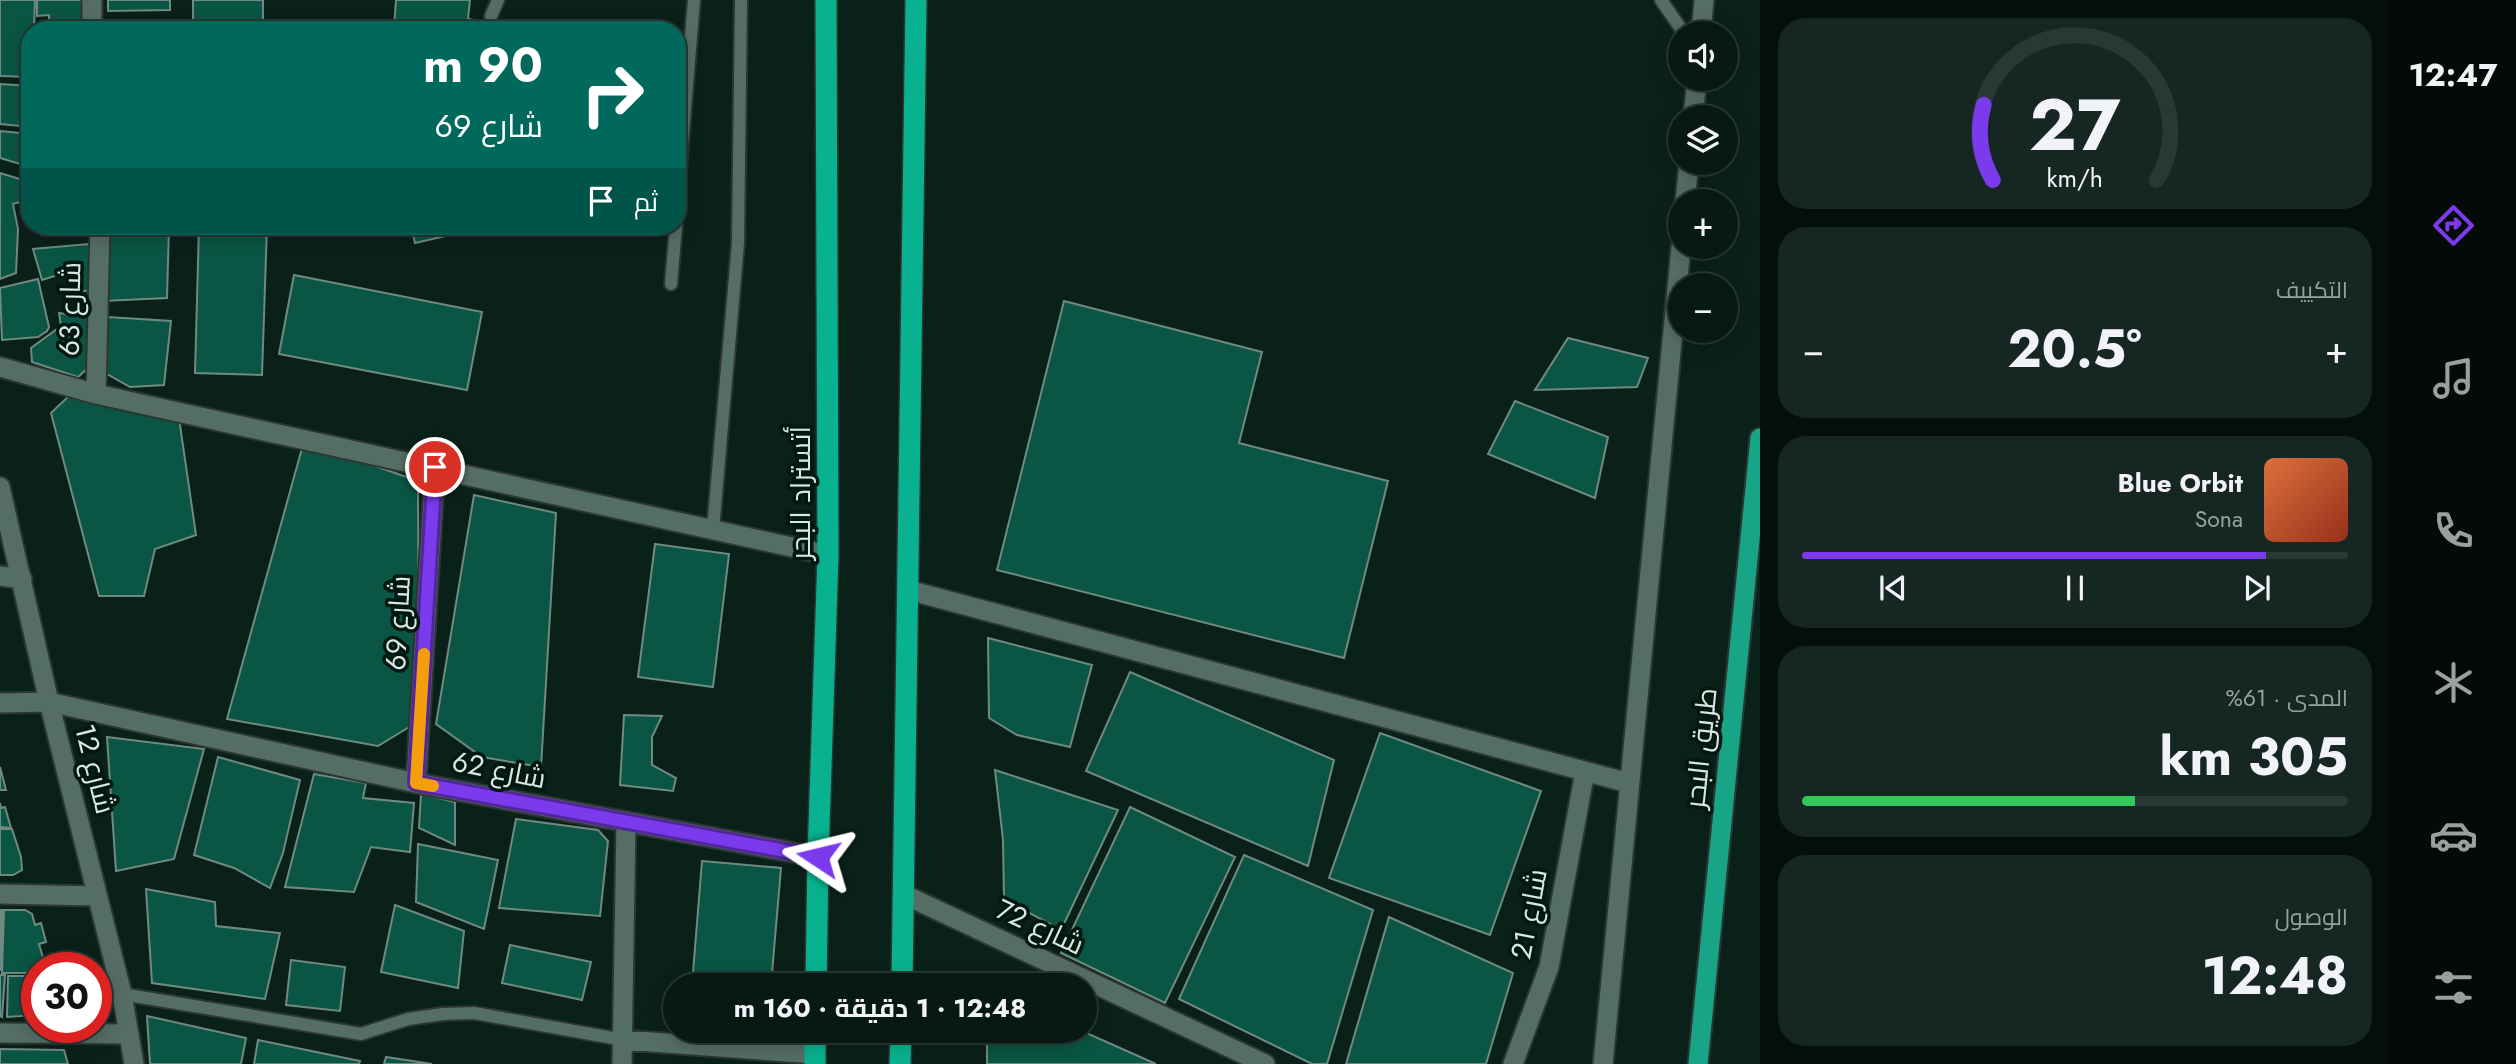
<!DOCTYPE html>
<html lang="ar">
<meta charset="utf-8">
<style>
body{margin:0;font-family:Jost,Cairo,sans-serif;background:#162622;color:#f1f3f6;direction:rtl;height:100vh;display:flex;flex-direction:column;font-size:26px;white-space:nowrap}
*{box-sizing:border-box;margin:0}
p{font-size:23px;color:#98a0a0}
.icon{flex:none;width:38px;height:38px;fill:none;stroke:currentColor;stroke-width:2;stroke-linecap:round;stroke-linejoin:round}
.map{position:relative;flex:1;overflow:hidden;direction:ltr}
.details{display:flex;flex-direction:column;gap:18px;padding:18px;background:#040e0b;width:630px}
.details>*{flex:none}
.banner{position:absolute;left:21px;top:21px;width:665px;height:214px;border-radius:28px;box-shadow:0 4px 18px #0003,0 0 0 2px #293834;direction:rtl;background:#00695c;color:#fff;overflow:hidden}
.fabs{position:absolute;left:1668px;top:21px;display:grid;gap:14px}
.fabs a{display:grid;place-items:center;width:70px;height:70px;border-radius:50%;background:#081914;box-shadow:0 4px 18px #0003,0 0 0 2px #293834;font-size:35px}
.speed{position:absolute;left:21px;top:952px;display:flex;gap:14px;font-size:35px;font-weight:700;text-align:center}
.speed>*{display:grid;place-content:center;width:91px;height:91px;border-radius:50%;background:#081914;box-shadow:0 4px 18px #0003,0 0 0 2px #293834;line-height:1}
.speed .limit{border:10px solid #d22;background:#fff;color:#111}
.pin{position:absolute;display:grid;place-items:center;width:60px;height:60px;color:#fff;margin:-30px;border:4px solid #fff;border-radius:50%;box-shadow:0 2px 7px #0007}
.me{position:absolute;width:77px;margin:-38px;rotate:280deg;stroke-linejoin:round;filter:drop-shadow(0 0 5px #0008)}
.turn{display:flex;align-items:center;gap:24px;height:147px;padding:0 28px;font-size:32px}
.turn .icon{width:91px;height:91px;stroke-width:2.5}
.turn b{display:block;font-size:49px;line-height:60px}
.then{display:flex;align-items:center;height:66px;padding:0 28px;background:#0003;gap:14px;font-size:26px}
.big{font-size:52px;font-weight:700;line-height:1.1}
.details .tile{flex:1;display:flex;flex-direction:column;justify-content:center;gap:10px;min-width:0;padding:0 24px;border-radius:28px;background:#162622}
.details .dial{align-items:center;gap:0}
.dial svg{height:182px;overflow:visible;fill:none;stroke:#293834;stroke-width:7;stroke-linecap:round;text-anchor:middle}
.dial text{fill:#f1f3f6;stroke:none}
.song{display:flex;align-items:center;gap:21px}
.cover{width:84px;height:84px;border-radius:10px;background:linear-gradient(135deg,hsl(20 70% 55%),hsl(10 70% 35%))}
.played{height:7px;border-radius:4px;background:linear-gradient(90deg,#7c3aed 85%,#293834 85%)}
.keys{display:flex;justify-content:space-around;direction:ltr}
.heat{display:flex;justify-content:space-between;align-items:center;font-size:38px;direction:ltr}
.charge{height:10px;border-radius:5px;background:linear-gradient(90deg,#34c759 61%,#293834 0)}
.trip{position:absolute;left:663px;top:973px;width:434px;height:70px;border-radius:35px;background:#081914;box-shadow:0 4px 18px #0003,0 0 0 2px #293834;font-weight:700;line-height:70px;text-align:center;direction:rtl}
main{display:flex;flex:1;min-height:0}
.tab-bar{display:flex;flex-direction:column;width:126px;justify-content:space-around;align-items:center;background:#030a08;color:#98a0a0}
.tab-bar .icon{width:49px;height:49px}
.tab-bar .on{color:#7c3aed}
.tab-bar b{font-size:32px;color:#f1f3f6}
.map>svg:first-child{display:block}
.building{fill:#0a5543;stroke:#708a81;stroke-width:2}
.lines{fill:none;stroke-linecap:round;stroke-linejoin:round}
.service-casing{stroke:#2c3632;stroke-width:16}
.minor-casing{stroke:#2c3632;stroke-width:23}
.tertiary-casing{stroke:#2c3632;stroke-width:23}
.trunk-casing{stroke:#2c3632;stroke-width:23}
.motorway-casing{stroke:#2c3632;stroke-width:24}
.service{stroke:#556e65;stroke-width:12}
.minor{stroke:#556e65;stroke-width:19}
.tertiary{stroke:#556e65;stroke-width:19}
.trunk{stroke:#18a486;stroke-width:19}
.motorway{stroke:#08b28e;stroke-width:21}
.route-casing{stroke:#51269a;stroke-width:18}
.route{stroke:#7c3aed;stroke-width:12}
.slow{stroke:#f59e0b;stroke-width:12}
.labels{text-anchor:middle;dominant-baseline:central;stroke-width:7;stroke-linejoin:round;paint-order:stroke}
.street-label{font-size:28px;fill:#dae8e3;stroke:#021811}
</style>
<main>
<nav class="tab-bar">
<b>12:47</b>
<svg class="icon on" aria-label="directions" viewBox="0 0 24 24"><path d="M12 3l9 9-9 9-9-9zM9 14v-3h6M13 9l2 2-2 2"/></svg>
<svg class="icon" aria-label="music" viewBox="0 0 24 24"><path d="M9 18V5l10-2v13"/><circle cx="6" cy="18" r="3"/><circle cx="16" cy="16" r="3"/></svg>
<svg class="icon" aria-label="phone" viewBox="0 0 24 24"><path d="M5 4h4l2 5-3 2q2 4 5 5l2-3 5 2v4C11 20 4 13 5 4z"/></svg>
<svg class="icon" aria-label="climate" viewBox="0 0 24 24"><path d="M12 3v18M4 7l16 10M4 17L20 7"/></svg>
<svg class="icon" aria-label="car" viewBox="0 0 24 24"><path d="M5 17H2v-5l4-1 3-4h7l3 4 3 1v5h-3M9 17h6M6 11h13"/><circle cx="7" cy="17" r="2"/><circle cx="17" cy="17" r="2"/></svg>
<svg class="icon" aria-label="filters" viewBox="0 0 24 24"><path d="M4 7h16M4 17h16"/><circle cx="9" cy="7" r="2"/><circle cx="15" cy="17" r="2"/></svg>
</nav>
<section class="details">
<div class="tile dial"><svg viewBox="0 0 100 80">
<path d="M14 69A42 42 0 1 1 86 69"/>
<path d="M14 69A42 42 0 0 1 10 36" stroke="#7c3aed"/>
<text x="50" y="56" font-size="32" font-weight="700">27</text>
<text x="50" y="72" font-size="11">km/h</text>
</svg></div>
<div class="tile"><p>التكييف</p>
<div class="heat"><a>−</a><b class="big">20.5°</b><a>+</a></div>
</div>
<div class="tile">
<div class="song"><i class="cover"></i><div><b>Blue Orbit</b><p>Sona</p></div></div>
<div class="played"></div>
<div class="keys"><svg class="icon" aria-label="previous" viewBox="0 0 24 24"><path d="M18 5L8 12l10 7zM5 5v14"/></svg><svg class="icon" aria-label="pause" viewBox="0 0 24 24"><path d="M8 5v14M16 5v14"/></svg><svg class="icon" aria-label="next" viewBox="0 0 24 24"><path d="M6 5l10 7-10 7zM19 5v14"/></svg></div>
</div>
<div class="tile"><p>المدى · 61%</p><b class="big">305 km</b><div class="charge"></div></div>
<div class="tile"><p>الوصول</p><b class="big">12:48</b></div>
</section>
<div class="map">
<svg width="1760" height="1064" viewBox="0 0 1760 1064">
<rect width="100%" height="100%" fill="#0a211a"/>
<path class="building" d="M0,0h35l-1,30h-4v47l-30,-1z
M37,0h51l2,25 -41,2v-12l-12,1z
M108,0h62v10l-62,1z
M193,0h70v24h-70z
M396,0h74l-2,19 13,2 -1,9h-99v-3l13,1z
M165,23v7h-68v-3z
M0,84l30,2v41l-30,-3z
M0,131l30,3v33l-30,-9z
M0,173l26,8 3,-3 1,19v2l-17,5 5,25 -2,44 -16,6z
M40,226h43l1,9 -11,1v-8l-32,7z
M199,226h68l-5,149 -67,-2z
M411,226h78l-74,17z
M169,227l-2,71 -64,3 4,-73z
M89,244l2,46 -12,2 -3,-23 -34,11 -9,-31z
M294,275l188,37 -15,78 -188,-36z
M38,279l11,48 -2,4 -9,6 -36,3 -2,-52z
M1064,301l198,51 -23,91 149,38 -44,177 -347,-88z
M59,313l14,2 18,-2v52l-13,12 -46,-15 -1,-14 30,-22z
M107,317l64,4 -7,64 -34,2 -23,-13z
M1568,338l80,20 -11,29 -102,3z
M74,391l105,27 17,117 -41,14 -11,47h-45l-48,-183z
M1515,401l93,36 -13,61 -107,-44z
M304,441l114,40 1,240 -41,25 -151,-27z
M474,495l82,18 -15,254 -59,-10 -46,-33z
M655,544l74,10 -16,133 -75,-10z
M988,638l104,27 -22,82 -53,-12 -28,-17z
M1130,672l204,88 -26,106 -222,-95z
M624,715l38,1 -10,21v28l24,13 -3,13 -53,-6z
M1380,733l161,58 -51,144 -161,-57z
M107,737l97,12 -30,110 -58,12z
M218,757l82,23 -17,73 -13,35 -36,-20 -40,-13z
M0,767l6,23h-6z
M995,770l123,40 -57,120 -57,-31 -1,-59z
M314,774l52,9 -3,15 51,5 -4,49 -39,-5 -17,45 -69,-5z
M421,794l34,8v43l-36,-17z
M0,803l1,5 4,-1 6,21 -11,-1z
M1130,807l105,50 -70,146 -104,-50z
M516,819l82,11 10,11 -8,75 -101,-8z
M0,829h12l9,28 1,13 -9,5h-13z
M418,844l80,16 -14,69 -68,-27z
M1244,855l129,55 -46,154h-15l-133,-65z
M702,861l79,7 -10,117h-79z
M146,889l69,13 1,24 64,7 -15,66 -113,-16z
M395,905l69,26 -6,57 -77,-16z
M0,910h2l-1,60h-1z
M4,910h21l7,4 3,11 6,-2 5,19 -7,2 7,24h-9v5h-35z
M1389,917l124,56 -27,91h-140z
M510,945l81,17 -9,38 -80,-17z
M291,960l54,7 -5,44 -54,-6z
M0,975h5l-3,42 -2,-1z
M8,976h29v39l-30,2z
M147,1016l99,22 -5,26h-91z
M987,1031h95l74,33h-169z
M258,1040l102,21 -1,3h-105z
M0,1049l64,1 4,14h-68z
M386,1057l46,7h-48z"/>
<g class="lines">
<g class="service-casing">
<path id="service" d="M1661,0l23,33
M491,16l7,-16
M677,206l17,-206
M671,284l5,-58
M713,529l25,-286 3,-243
M122,994l239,40 47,-15 35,-5 31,-1 150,27"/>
</g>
<g class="minor-casing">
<path id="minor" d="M92,0v30
M0,367l96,27 732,161
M96,394l4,-168
M0,576l22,3
M908,590l721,193
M0,703l49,-1 367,81 402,74
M416,783l19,-316
M0,894l97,2
M905,895l360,169
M0,1033l129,1
M624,1040l191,14
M622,1064l4,-242
M1513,1064l36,-97 36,-196"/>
</g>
<g class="tertiary-casing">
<path id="tertiary" d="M1701,33l3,-33
M1693,117l4,-38
M1685,201l4,-38
M0,487l49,215 73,292 12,70
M1603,1064l78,-817"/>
</g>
<g class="trunk-casing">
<path id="trunk" d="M1698,1064l62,-626"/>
</g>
<g class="motorway-casing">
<path id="motorway" d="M816,985l2,-128 10,-302 -2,-555
M902,985l14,-985
M815,1064v-33
M900,1064l1,-33"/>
</g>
<use href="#service" class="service"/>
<use href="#minor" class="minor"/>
<use href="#tertiary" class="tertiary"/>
<use href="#trunk" class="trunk"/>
<use href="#motorway" class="motorway"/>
</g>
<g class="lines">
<g class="route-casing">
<path id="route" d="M435,467l-19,316 402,74"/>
</g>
<use href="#route" class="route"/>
<path class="slow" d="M424,654l-8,129 17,3"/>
</g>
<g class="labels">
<g class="street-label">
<text transform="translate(70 309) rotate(-89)">شارع 63</text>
<text transform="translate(800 493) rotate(-90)">أتستراد البحر</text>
<text transform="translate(398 623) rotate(-87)">شارع 69</text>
<text transform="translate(1701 748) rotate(-84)">طريق البحر</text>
<text transform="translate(95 769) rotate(76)">شارع 12</text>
<text transform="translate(499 770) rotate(11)">شارع 62</text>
<text transform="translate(1529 914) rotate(-79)">شارع 21</text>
<text transform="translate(1040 927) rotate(25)">شارع 72</text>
</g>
</g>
</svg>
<div class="fabs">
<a><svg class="icon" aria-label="sound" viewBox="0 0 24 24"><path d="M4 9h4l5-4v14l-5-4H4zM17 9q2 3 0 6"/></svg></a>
<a><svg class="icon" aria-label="layers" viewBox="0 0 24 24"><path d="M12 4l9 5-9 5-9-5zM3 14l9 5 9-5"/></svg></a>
<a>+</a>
<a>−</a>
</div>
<div class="speed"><div class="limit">30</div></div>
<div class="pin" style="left:435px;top:467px;background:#d93025"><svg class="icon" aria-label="arrive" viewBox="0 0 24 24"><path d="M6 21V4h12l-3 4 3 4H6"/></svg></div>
<svg class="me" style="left:818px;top:857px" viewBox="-20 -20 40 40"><path d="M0-17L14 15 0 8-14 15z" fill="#7c3aed" stroke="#fff" stroke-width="4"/></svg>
<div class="trip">12:48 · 1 دقيقة · 160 m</div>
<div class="banner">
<div class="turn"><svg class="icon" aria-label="right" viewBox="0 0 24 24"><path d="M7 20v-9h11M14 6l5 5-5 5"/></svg><div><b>90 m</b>شارع 69</div></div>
<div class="then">ثم<svg class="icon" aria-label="arrive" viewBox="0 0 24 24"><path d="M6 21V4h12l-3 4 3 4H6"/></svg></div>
</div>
</div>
</main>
